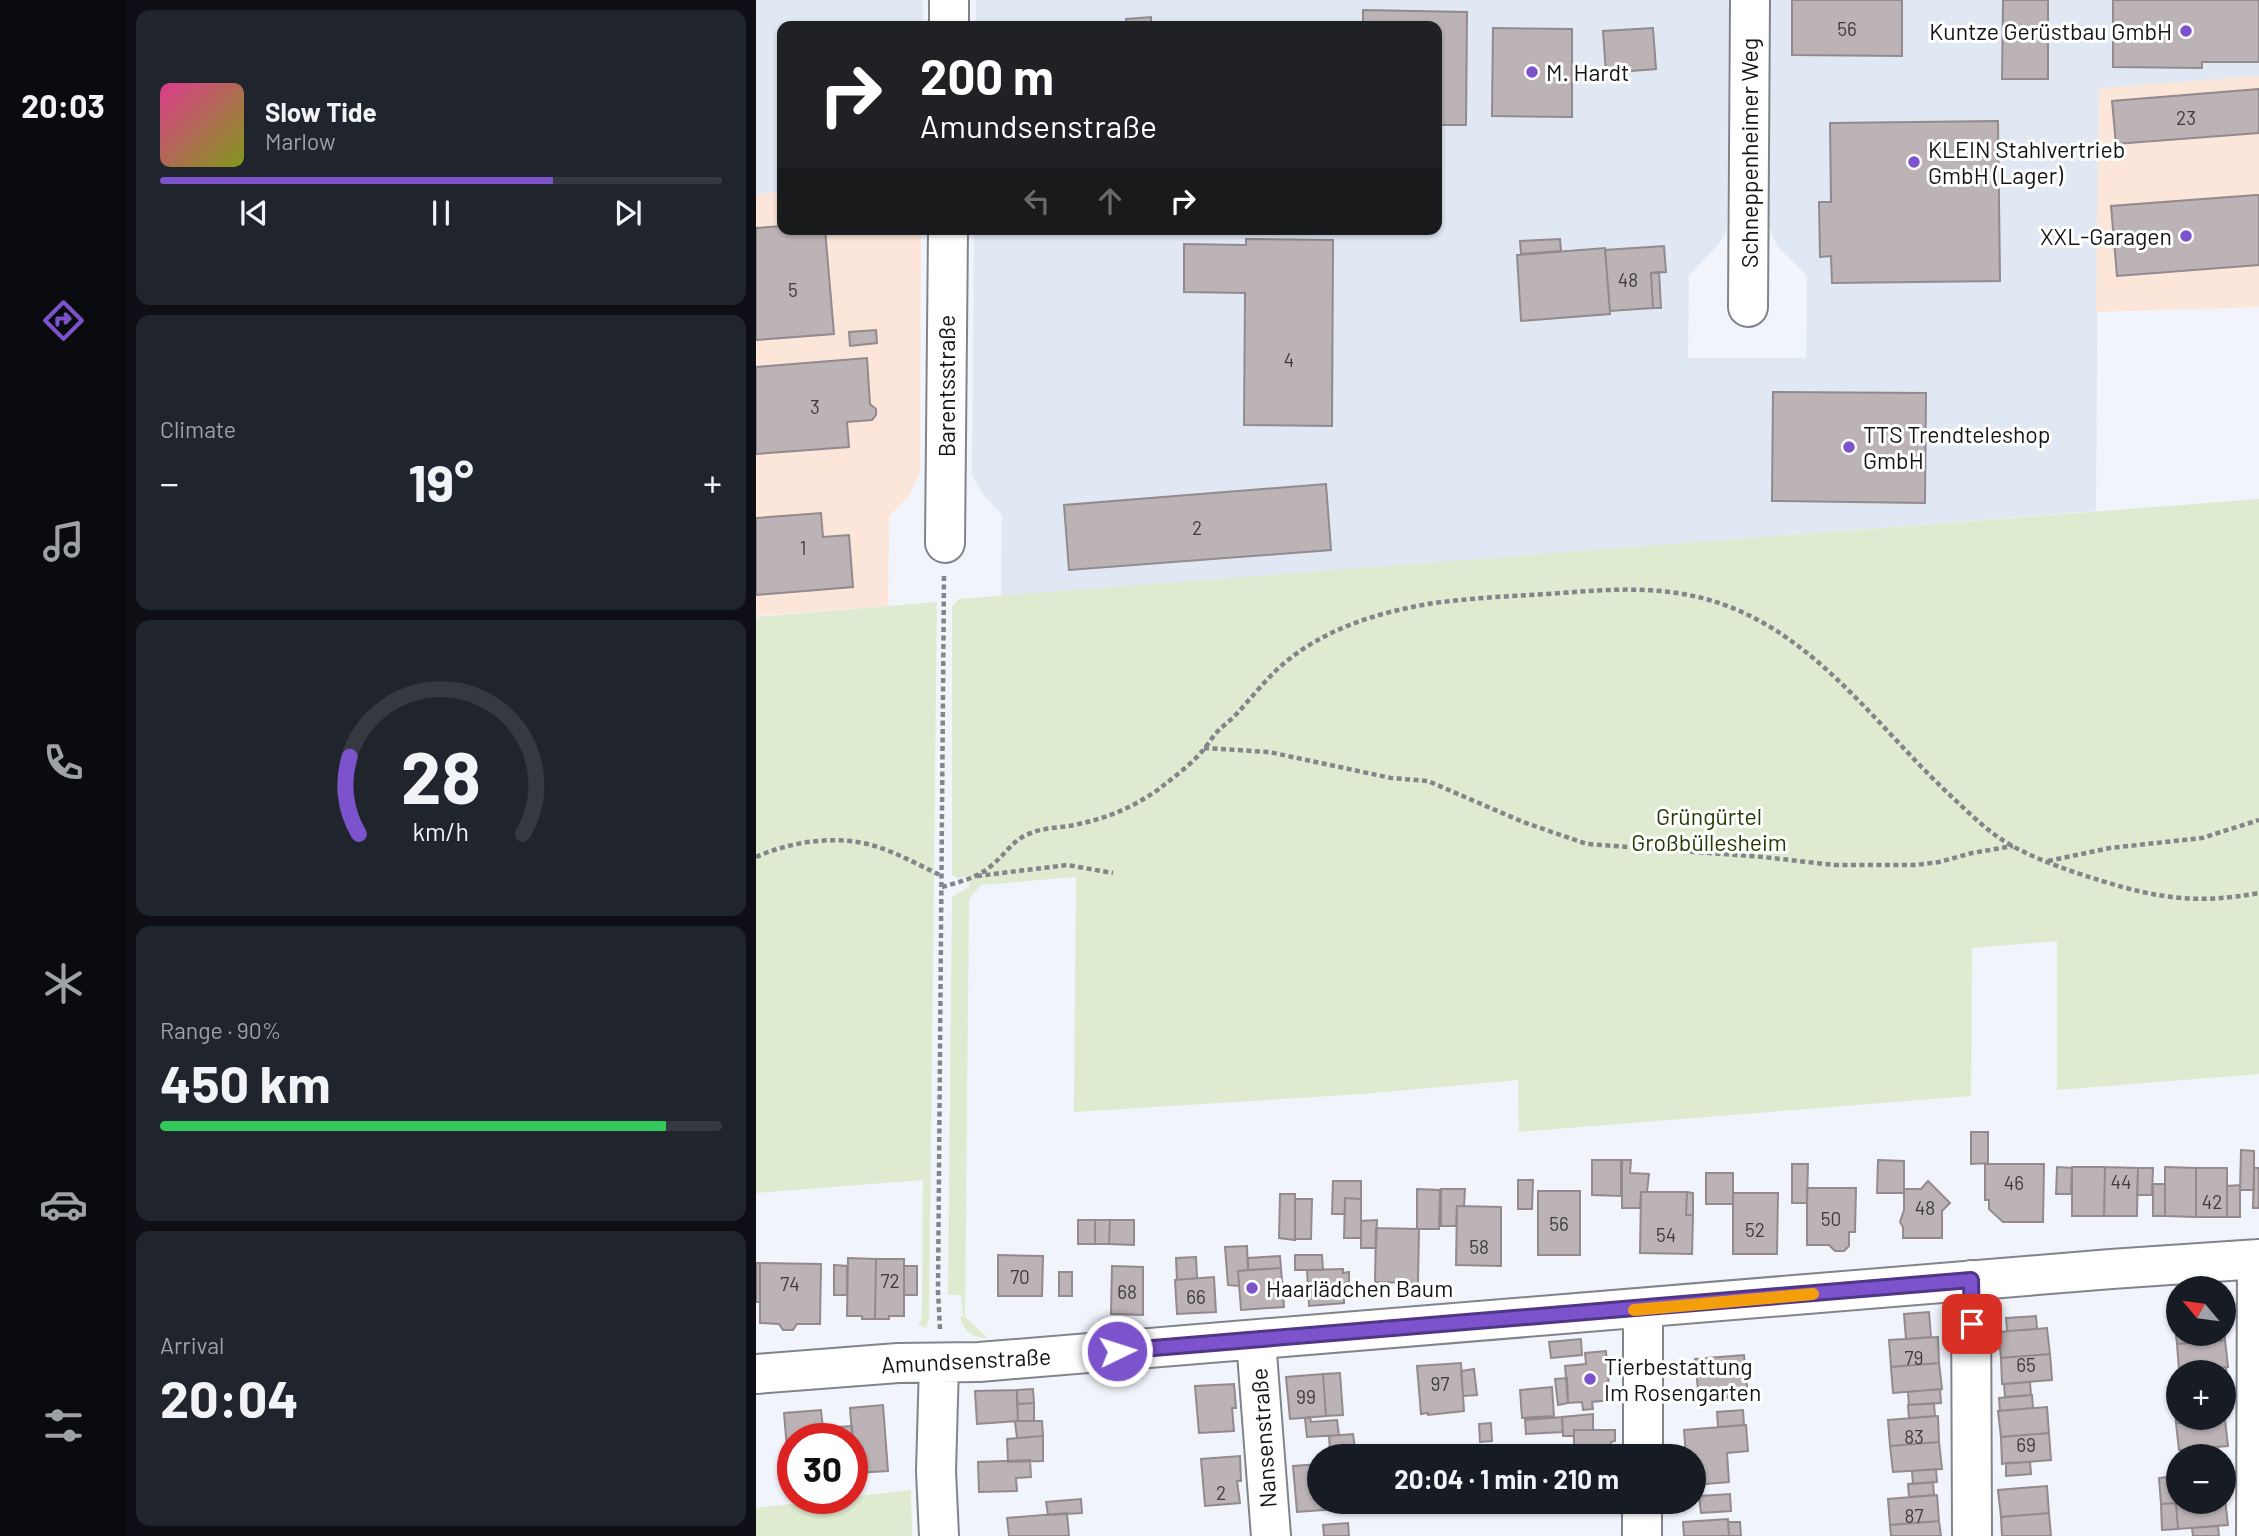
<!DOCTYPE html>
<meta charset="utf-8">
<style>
body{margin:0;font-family:Barlow,sans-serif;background:#20242c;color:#f1f3f6;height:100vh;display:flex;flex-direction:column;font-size:26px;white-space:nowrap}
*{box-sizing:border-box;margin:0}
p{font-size:23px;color:#9ea1a6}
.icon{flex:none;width:38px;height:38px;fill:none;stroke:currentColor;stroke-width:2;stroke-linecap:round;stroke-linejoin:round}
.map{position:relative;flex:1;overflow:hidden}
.panel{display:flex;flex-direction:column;gap:10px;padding:10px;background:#0d0f14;width:630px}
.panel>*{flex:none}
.banner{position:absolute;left:21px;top:21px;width:665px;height:214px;border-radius:14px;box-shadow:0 2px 5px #0004;background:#202124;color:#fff;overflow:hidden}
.needle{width:46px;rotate:299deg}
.fabs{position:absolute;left:1410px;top:1276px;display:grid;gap:14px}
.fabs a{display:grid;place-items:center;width:70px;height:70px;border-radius:50%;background:#171b24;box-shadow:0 2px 5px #0004;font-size:35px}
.speed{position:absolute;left:21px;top:1423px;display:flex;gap:14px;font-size:35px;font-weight:700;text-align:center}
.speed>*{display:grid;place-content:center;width:91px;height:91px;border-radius:50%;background:#171b24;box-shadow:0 2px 5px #0004;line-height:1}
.speed .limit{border:10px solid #d22;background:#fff;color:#111}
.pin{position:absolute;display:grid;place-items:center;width:60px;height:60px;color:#fff;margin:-30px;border-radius:14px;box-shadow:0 4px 10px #0006}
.me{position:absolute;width:77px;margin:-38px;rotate:86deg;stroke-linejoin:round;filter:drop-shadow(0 0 5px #0008)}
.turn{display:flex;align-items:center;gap:24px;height:147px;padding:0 28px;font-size:32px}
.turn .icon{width:91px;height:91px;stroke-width:2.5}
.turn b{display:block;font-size:49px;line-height:60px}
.lanes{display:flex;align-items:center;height:66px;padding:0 28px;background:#0003;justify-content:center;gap:35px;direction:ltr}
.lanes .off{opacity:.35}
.big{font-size:52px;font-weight:700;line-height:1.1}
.panel .tile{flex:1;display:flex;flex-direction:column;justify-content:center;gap:10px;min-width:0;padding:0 24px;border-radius:14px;background:#20242c}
.panel .dial{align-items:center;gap:0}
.dial svg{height:182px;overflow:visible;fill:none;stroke:#363941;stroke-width:7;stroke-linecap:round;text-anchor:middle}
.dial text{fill:#f1f3f6;stroke:none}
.song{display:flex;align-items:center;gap:21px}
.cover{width:84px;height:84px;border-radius:10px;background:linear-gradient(135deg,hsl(330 70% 55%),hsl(70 70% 35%))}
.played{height:7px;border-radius:4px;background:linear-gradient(90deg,#7c53cc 70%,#363941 70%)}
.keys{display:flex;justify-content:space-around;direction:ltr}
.heat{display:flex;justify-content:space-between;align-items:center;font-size:38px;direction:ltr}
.charge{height:10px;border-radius:5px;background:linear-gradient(90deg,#34c759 90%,#363941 0)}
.trip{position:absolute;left:551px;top:1444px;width:399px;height:70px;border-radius:35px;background:#171b24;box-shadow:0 2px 5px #0004;font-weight:700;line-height:70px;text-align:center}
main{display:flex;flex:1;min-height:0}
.dock{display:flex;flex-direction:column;width:126px;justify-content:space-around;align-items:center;background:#090b0e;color:#9ea1a6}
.dock .icon{width:49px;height:49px}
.dock .selected{color:#7c53cc}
.dock b{font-size:32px;color:#f1f3f6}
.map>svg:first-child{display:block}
.built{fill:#dfe8f3}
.industrial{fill:#fce5d9}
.green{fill:#deebd0}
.building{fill:#bbb3b6;stroke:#928a8d;stroke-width:2}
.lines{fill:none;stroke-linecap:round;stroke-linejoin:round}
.minor-casing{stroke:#81848a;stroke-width:42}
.path{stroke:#828589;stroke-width:4.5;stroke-dasharray:5 3.5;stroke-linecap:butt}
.minor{stroke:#fff;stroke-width:38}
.route-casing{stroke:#513685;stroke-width:18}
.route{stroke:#7c53cc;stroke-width:12}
.slow{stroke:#f59e0b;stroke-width:12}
.poi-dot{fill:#7c53cc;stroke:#fff;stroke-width:2.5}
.labels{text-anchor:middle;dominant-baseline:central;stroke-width:6;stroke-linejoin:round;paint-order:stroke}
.number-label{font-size:19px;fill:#3d3c3e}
.poi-label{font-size:23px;fill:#131416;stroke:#fff;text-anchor:start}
.street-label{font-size:23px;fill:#131416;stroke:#fff}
.park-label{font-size:23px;fill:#253a00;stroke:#fff}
</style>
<main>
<nav class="dock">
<b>20:03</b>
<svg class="icon selected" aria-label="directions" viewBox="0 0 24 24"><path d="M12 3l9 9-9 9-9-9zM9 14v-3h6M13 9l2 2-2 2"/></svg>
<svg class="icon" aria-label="music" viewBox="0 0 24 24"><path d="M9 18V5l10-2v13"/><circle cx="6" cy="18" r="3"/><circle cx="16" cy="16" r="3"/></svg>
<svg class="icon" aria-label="phone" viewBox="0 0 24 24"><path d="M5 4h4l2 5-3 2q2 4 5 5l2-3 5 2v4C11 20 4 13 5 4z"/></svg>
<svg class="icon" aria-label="climate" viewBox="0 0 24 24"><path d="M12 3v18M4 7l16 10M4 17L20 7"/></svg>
<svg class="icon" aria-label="car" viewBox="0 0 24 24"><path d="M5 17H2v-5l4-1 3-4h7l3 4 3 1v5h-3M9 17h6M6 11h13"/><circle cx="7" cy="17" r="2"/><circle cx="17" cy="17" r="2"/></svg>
<svg class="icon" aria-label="filters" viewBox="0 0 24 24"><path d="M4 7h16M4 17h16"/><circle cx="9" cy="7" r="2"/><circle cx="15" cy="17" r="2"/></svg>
</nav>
<section class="panel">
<div class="tile">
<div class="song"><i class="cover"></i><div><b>Slow Tide</b><p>Marlow</p></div></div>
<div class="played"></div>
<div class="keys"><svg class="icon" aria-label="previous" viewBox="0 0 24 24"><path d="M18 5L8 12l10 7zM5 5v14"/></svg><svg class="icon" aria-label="pause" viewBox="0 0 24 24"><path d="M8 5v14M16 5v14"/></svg><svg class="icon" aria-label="next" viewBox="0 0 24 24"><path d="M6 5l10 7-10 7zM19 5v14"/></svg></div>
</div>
<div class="tile"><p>Climate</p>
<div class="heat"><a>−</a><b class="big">19°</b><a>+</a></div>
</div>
<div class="tile dial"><svg viewBox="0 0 100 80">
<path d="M14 69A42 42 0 1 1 86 69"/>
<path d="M14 69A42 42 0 0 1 10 35" stroke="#7c53cc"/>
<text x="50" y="56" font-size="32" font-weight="700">28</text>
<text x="50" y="72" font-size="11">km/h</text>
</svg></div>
<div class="tile"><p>Range · 90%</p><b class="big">450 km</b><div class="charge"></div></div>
<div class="tile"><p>Arrival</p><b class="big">20:04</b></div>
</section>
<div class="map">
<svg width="1503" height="1536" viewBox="0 0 1503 1536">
<rect width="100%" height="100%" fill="#f1f5fb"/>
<path class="built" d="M0,0h166l1,4v22h-141v166l-26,2z
M220,0h753l-2,225 -1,7 -8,13 -29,30 -1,83h118l1,-82 -30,-30 -8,-19 1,-227h489v76l-160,13 -3,422 -1095,86 1,-82 -20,-22 -10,-18 2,-246h463v-203h-461z"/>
<path class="industrial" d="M1503,76v231l-163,5 3,-224z
M26,192v37h139l-1,243 -11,24 -20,20 -1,90 -132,10v-422z"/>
<path class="green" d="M1503,499v575l-202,16v-149l-85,7 -1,148 -452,36 -1,-52 -156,14 -288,18 2,-235 -95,8 -12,14 -4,418 23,21c-16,0 -24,-6 -28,-21l3,-1 -2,-21h-13l4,-398 17,-10v-11l-12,2 -5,-3v-268l7,-8z
M181,602l-8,716 -3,10 -8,-4 4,-4 1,-140 -167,13v-576z
M155,1490l1,46h-156v-28z"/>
<path class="building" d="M1036,0h110v56l-110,-1z
M1247,0h45v79h-46z
M1357,0h146v62h-57v6l-89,-1z
M607,10l104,2 -1,113h-29v-99h-74z
M395,17v9h-24l-1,-7z
M737,28l79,1v88l-80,-1z
M897,28l3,41 -50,4 -3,-42z
M1503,89v44l-143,11 -4,-43z
M1242,121l2,160 -168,2 -1,-27 -11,1 -1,-55h12l-1,-79z
M1500,195h3v70l-142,11 -6,-70z
M26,226v3h43l9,105 -78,6v-112z
M490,239l87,1 -1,186 -88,-1 1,-132 -61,-1v-48l62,1z
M804,239l1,12 -40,3 -1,-13z
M908,246l2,26 -15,1 2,35 -43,3 -5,-61z
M849,248l5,66 -89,7 -4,-66z
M903,272l2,36h-8l-2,-35z
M120,330l1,13 -27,3 -1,-14z
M111,358l3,46 6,5v6l-4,5 -25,2 2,25 -93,7v-87z
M1017,392l153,1 -1,110 -153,-2z
M570,484l5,66 -262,20 -5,-65z
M65,513l2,24 26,-2 4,52 -97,8v-77z
M1215,1132h17v31l-17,1z
M1485,1150l13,1v39h-14z
M836,1160h29v36l-29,-1z
M866,1160h9l-1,13 19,1 -2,18h-6l-1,16h-18z
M1122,1160l26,1v32h-27z
M1036,1164h16l-1,39h-15z
M1229,1164h59l-1,58h-40l-14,-13v-9h-4z
M1301,1167l15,1 -1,26h-15z
M1316,1167h33l-1,49h-32z
M1349,1167l33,1 -1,48h-33z
M1409,1167l31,1v49l-31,-1z
M1382,1168h15l-1,27h-15z
M1440,1168h31v49h-31z
M1498,1168h5v40h-6z
M950,1173h27v31h-27z
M762,1180h15l-1,29h-14z
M577,1181h28v18l-16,-1v16h-13z
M1172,1181l22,22 -8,8v27h-39v-11l-3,-5 4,-12v-21h17z
M1397,1184h12v32h-12z
M1484,1185v32h-13v-31z
M1051,1188h49l-1,44h-6v14l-5,5h-9l-6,-6h-22z
M661,1189l23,1 -1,39h-22z
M685,1189h24l-1,17h-7l-1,20h-15z
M782,1191h42v64h-42z
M885,1192h46l-1,23h7l-1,39 -52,-1z
M931,1192l6,1v22h-7z
M977,1193h45l-1,61h-44z
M524,1194h15v46l-16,-2z
M589,1198l16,1v39h-17z
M539,1199h17l-1,40h-16z
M701,1206l44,1v59l-45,-1z
M322,1220h17v24h-17z
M339,1220h15l-1,24h-14z
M354,1220h24v25l-25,-1z
M621,1220l-1,28h-15v-27z
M620,1228l43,1 -1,54 -43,-1z
M491,1246l1,24 -10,1 1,15 -11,-1 -3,-38z
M242,1255l45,1 -1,40h-44z
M539,1255h27l1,15h-28z
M524,1256l1,12 -33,2v-12z
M440,1257l1,21 -20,2 -1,-22z
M92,1258l28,1 -1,60h-13v-3h-15z
M120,1259h28v57h-15v3h-14z
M0,1263h4v39h-4z
M4,1263l61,1 -1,60h-23l-4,6h-10l-4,-6 -19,-1z
M78,1265l13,1v29h-13z
M148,1266h13v29h-13z
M356,1266l31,1v48l-32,-1z
M525,1268l3,39 -43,3 -3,-39z
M587,1269v4l6,-1v10l-5,1v20l-35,3 -2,-36z
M303,1272h13v24h-13z
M458,1277l2,35 -39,2 -2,-34z
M1173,1312l2,25 -25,2 -2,-25z
M1280,1316l1,13 -30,2 -1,-13z
M1418,1318h5v16h45v-13l1,19 -48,4z
M1291,1328l3,26 -49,4 -3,-26z
M1182,1337l1,26 -48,4 -2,-27z
M825,1339l1,16 -31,3 -2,-16z
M1469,1340l3,27 -49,3 -2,-26z
M850,1351l4,49 -18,2 1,7 -10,1 -1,-8 -14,1 -3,-37 21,-2 -1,-11z
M1294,1354l2,26 -50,4 -1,-26z
M988,1355l4,41 -49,4 -4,-41z
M705,1363l3,48 -36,4v-2l-7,1 -4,-48z
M1183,1363l3,26 -49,4 -2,-26z
M1470,1367l1,13h-3v-8h-30l-1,-3z
M718,1369l3,26 -14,1 -2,-25z
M584,1373l3,42 -17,1 -3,-42z
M567,1374l3,42 -36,3 -4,-42z
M811,1378l1,25 -10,2 -3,-26z
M1274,1382l1,13 -26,2 -1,-13z
M478,1384l2,24h-4l2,23 -35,2 -4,-47z
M796,1387l2,29 -32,2 -2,-28z
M277,1389l1,14 -17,1v-14z
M1184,1389l1,14 -32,2 -1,-13z
M261,1390l1,31 -41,3 -2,-33z
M1276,1395l1,13 -33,3 -1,-13z
M1418,1397h5v21h45v-16l1,18 -49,3z
M278,1403v18h-16l-1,-17z
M1178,1403l1,13 -26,2 -1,-13z
M127,1405l5,66 -33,2 -5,-65z
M1291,1407l2,26 -48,4 -3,-26z
M65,1410l3,28h-31v23h-5l-4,-48z
M987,1410l1,15 -26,2 -1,-15z
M837,1414v16h-19v6h-11l-1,-19z
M1182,1416l1,26 -49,4 -2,-26z
M554,1417l1,5 26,-2 2,15 -32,2 -2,-19z
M806,1417l1,15 -37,2 -1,-14z
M1469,1420l3,26 -49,4 -3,-27z
M262,1421h24l1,15 -26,2 -2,-16z
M735,1423l1,18 -12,1 -1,-18z
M990,1425l2,26 -21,2 2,29 -35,3v-29h-8l-2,-26z
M96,1426l2,40h-2v-28h-13l-1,-11z
M82,1427l1,11h-15l-1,-9z
M818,1430h41v11l-4,1v14h-37z
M1293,1433l2,27 -49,4 -1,-27z
M597,1434l2,15 -25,2 -1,-15z
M287,1436v25l-35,1 -1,-23z
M1183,1442l3,27 -49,3 -3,-26z
M1462,1447l1,9h-26l-1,-7z
M484,1456l1,25h-4l3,22 -35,3 -4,-47z
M274,1460l1,17 -15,1 1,13 -38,1 -1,-30z
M1274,1462l1,12 -25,2v-13z
M564,1464v38h16l1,7 -40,3 -4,-46z
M1180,1469l1,13 -24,2 -1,-13z
M1418,1476l2,27 -15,1 -2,-26z
M1177,1482l1,13 -25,2 -1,-13z
M1291,1486l2,27 -48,4 -3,-27z
M974,1494l1,17 -30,2 -2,-17z
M1181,1495l2,26 -49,4 -2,-26z
M325,1499l1,14 -34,2 -2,-13z
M1469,1499l3,26 -50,4 -2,-26 48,-1z
M1420,1503l2,26 -16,1 -1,-26z
M311,1513l2,23h-60l-2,-18z
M1293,1513l2,23h-49l-1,-19z
M972,1519l1,17h-45l-1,-14z
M1183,1521l2,15h-50l-1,-11z
M972,1522h12l1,14h-12z
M592,1523l1,13h-25l-1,-11z
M1462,1526l1,10h-26l-1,-8z"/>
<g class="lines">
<g class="minor-casing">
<path id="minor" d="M193,26v-26
M992,307l2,-307
M189,543l3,-314
M1215,1280l1,256
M500,1340l15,196
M183,1364l-3,107 3,65
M0,1374l142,-11 81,-1 1132,-93 148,-10
M887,1456v-147
M886,1536v-34
M1500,1536l1,-277"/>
</g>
<path class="path" d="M448,748l65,4 122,26 37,3 95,41 64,22 176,13 71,8h82l23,-3 33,-9 41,-7
M0,857c36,-16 83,-23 122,-10 21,7 43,19 64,29
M1292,861l62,-13 92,-10 57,-18
M221,876l90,-11 46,8
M186,887c17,-5 35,-9 49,-21 14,-11 22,-27 40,-33 12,-5 25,-5 38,-7 33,-6 62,-17 90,-37 15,-12 33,-25 45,-40 5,-6 9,-13 14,-18 7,-7 16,-13 22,-21 14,-15 26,-31 42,-45 43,-37 97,-53 152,-62 38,-5 76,-7 114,-9 66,-5 124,-11 187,15 89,37 148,124 217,188 16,15 33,32 52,44 29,18 66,30 98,40 58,18 97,23 157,12
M184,1329l-2,-38 6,-716"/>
<use href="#minor" class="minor"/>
</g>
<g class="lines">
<g class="route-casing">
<path id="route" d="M361,1351l854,-71 1,44"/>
</g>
<use href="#route" class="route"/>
<path class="slow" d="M878,1310l179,-16"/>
</g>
<g class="poi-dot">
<circle cx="1430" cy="31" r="7"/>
<circle cx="776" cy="72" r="7"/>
<circle cx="1158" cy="162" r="7"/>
<circle cx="1430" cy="236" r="7"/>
<circle cx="1093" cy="447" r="7"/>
<circle cx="496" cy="1288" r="7"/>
<circle cx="834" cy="1379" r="7"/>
</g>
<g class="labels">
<g class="number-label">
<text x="1091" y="28">56</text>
<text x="1430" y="117">23</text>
<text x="872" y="279">48</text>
<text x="37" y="289">5</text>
<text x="533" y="359">4</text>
<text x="59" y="406">3</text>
<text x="441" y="527">2</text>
<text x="47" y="547">1</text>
<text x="1365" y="1181">44</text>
<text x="1258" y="1182">46</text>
<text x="1456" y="1201">42</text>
<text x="1169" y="1207">48</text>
<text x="1075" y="1218">50</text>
<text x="803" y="1223">56</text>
<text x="999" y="1229">52</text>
<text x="910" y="1234">54</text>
<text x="723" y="1246">58</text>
<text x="264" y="1276">70</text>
<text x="134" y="1280">72</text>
<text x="34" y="1283">74</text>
<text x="371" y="1291">68</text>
<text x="440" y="1296">66</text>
<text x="1158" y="1357">79</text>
<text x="1270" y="1364">65</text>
<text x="684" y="1383">97</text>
<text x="550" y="1396">99</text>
<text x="1158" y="1436">83</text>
<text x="1270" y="1444">69</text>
<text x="465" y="1492">2</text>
<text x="1158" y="1515">87</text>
</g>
<g class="poi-label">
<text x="1416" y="31" text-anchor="end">Kuntze Gerüstbau GmbH</text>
<text x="790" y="72">M. Hardt</text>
<text x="1172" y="149">KLEIN Stahlvertrieb<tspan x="1172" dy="26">GmbH (Lager)</tspan></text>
<text x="1416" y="236" text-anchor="end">XXL-Garagen</text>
<text x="1107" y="434">TTS Trendteleshop<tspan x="1107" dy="26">GmbH</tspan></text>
<text x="510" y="1288">Haarlädchen Baum</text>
<text x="848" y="1366">Tierbestattung<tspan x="848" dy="26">Im Rosengarten</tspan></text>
</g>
<g class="street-label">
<text transform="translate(993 153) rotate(-90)">Schneppenheimer Weg</text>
<text transform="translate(190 386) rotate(-90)">Barentsstraße</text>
<text transform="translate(210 1360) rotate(-3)">Amundsenstraße</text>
<text transform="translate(507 1438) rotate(-94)">Nansenstraße</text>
</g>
<g class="park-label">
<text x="953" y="816">Grüngürtel<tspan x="953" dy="26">Großbüllesheim</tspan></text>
</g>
</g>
</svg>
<div class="fabs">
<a><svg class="needle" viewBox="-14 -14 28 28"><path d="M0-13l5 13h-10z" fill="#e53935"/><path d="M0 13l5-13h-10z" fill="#9ea1a6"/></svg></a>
<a>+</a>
<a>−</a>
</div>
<div class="speed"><div class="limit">30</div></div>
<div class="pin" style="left:1216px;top:1324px;background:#d93025"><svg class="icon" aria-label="arrive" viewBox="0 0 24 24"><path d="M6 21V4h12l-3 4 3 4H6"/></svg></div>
<svg class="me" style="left:361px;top:1351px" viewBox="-20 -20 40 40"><circle r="17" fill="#7c53cc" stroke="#fff" stroke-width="3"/><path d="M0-11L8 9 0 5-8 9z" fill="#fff"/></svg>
<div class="trip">20:04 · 1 min · 210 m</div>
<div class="banner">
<div class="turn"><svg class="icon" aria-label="right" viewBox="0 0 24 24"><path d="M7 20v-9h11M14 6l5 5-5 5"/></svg><div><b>200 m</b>Amundsenstraße</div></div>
<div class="lanes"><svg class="icon off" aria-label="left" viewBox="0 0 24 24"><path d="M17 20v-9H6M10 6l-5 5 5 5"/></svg><svg class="icon off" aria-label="ahead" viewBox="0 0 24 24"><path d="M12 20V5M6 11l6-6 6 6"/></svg><svg class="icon" aria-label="right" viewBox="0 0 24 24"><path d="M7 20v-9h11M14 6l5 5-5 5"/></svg></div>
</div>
</div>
</main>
